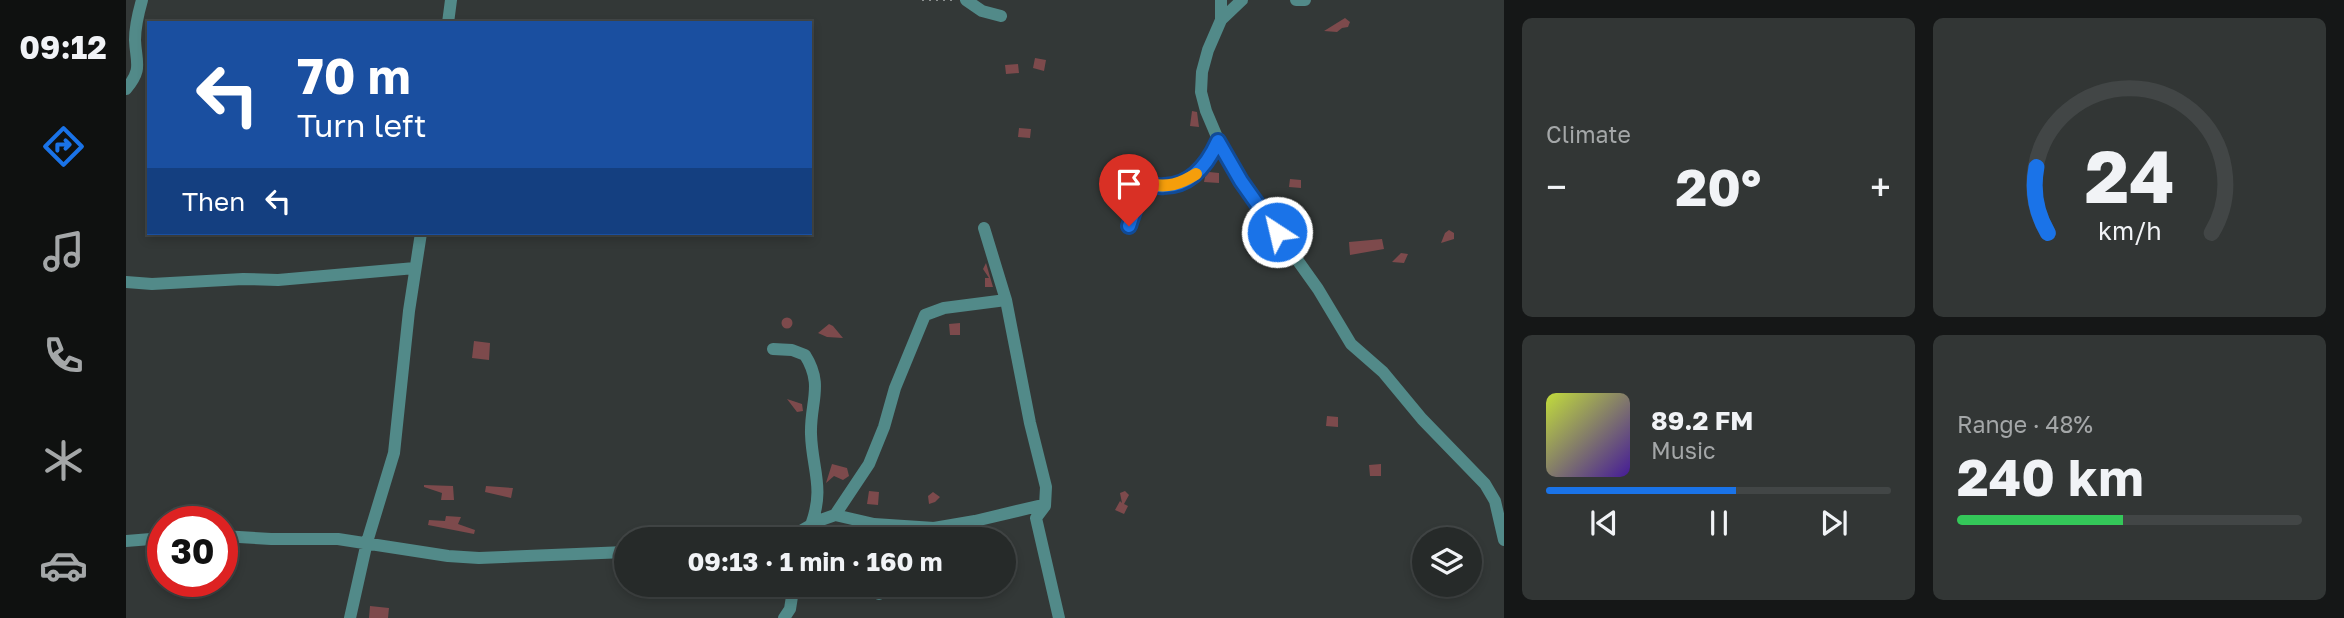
<!DOCTYPE html>
<meta charset="utf-8">
<style>
body{margin:0;font-family:"Golos Text",sans-serif;background:#323635;color:#f1f3f6;height:100vh;display:flex;flex-direction:column;font-size:26px;white-space:nowrap}
*{box-sizing:border-box;margin:0}
p{font-size:23px;color:#a4a7a8}
.icon{flex:none;width:38px;height:38px;fill:none;stroke:currentColor;stroke-width:2;stroke-linecap:round;stroke-linejoin:round}
.map{position:relative;flex:1;overflow:hidden}
.side{display:flex;flex-direction:column;gap:18px;padding:18px;background:#151717;width:840px}
.side>*{flex:none}
.guide{position:absolute;left:21px;top:21px;width:665px;height:214px;border-radius:0px;box-shadow:0 4px 10px #0003,0 0 0 2px #424646;background:#1a4fa0;color:#fff;overflow:hidden}
.fabs{position:absolute;left:1286px;top:527px;display:grid;gap:14px}
.fabs a{display:grid;place-items:center;width:70px;height:70px;border-radius:50%;background:#262a29;box-shadow:0 4px 10px #0003,0 0 0 2px #424646;font-size:35px}
.speed{position:absolute;left:21px;top:506px;display:flex;gap:14px;font-size:35px;font-weight:700;text-align:center}
.speed>*{display:grid;place-content:center;width:91px;height:91px;border-radius:50%;background:#262a29;box-shadow:0 4px 10px #0003,0 0 0 2px #424646;line-height:1}
.speed .limit{border:10px solid #d22;background:#fff;color:#111}
.pin{position:absolute;display:grid;place-items:center;width:60px;height:60px;color:#fff;margin:-72px -30px;border-radius:50% 50% 50% 0;rotate:-45deg;box-shadow:0 0 7px #0007}
.pin .icon{rotate:45deg}
.me{position:absolute;width:77px;margin:-38px;rotate:325deg;stroke-linejoin:round;filter:drop-shadow(0 0 5px #0008)}
.turn{display:flex;align-items:center;gap:24px;height:147px;padding:0 35px;font-size:32px}
.turn .icon{width:91px;height:91px;stroke-width:2.5}
.turn b{display:block;font-size:49px;line-height:60px}
.then{display:flex;align-items:center;height:66px;padding:0 35px;background:#0003;gap:14px;font-size:26px}
.big{font-size:52px;font-weight:700;line-height:1.1}
.side .widget{flex:1;display:flex;flex-direction:column;justify-content:center;gap:10px;min-width:0;padding:0 24px;border-radius:10px;background:#323635}
.side .dial{align-items:center;gap:0}
.dial svg{height:182px;overflow:visible;fill:none;stroke:#424646;stroke-width:7;stroke-linecap:round;text-anchor:middle}
.dial text{fill:#f1f3f6;stroke:none}
.song{display:flex;align-items:center;gap:21px}
.cover{width:84px;height:84px;border-radius:10px;background:linear-gradient(135deg,hsl(70 70% 55%),hsl(260 70% 35%))}
.played{height:7px;border-radius:4px;background:linear-gradient(90deg,#1a73e8 55%,#424646 55%)}
.keys{display:flex;justify-content:space-around;direction:ltr}
.heat{display:flex;justify-content:space-between;align-items:center;font-size:38px;direction:ltr}
.charge{height:10px;border-radius:5px;background:linear-gradient(90deg,#34c759 48%,#424646 0)}
.side .tiles{flex:1;display:grid;gap:18px;grid-template-columns:repeat(2,1fr)}
.trip{position:absolute;left:488px;top:527px;width:402px;height:70px;border-radius:35px;background:#262a29;box-shadow:0 4px 10px #0003,0 0 0 2px #424646;font-weight:700;line-height:70px;text-align:center}
main{display:flex;flex:1;min-height:0}
.tab-bar{display:flex;flex-direction:column;width:126px;justify-content:space-around;align-items:center;background:#0f1110;color:#a4a7a8}
.tab-bar .icon{width:49px;height:49px}
.tab-bar .on{color:#1a73e8}
.tab-bar b{font-size:32px;color:#f1f3f6}
.map>svg:first-child{display:block}
.building{fill:#7d4a4c}
.lines{fill:none;stroke-linecap:round;stroke-linejoin:round}
.path{stroke:#8b8f8f;stroke-width:2;stroke-dasharray:2 5;stroke-linecap:butt}
.minor{stroke:#528a89;stroke-width:12}
.route-casing{stroke:#114b97;stroke-width:18}
.route{stroke:#1a73e8;stroke-width:12}
.slow{stroke:#f59e0b;stroke-width:12}
</style>
<main>
<nav class="tab-bar">
<b>09:12</b>
<svg class="icon on" aria-label="directions" viewBox="0 0 24 24"><path d="M12 3l9 9-9 9-9-9zM9 14v-3h6M13 9l2 2-2 2"/></svg>
<svg class="icon" aria-label="music" viewBox="0 0 24 24"><path d="M9 18V5l10-2v13"/><circle cx="6" cy="18" r="3"/><circle cx="16" cy="16" r="3"/></svg>
<svg class="icon" aria-label="phone" viewBox="0 0 24 24"><path d="M5 4h4l2 5-3 2q2 4 5 5l2-3 5 2v4C11 20 4 13 5 4z"/></svg>
<svg class="icon" aria-label="climate" viewBox="0 0 24 24"><path d="M12 3v18M4 7l16 10M4 17L20 7"/></svg>
<svg class="icon" aria-label="car" viewBox="0 0 24 24"><path d="M5 17H2v-5l4-1 3-4h7l3 4 3 1v5h-3M9 17h6M6 11h13"/><circle cx="7" cy="17" r="2"/><circle cx="17" cy="17" r="2"/></svg>
</nav>
<div class="map">
<svg width="1378" height="618" viewBox="0 0 1378 618">
<rect width="100%" height="100%" fill="#333837"/>
<path class="building" d="M1219,18l5,4 -2,5 -6,1 -5,4 -13,-1z
M909,58l11,2 -2,11 -11,-3z
M892,64l1,9 -13,1 -1,-9z
M1066,111l5,1 2,15 -9,-1z
M893,128l12,1 -1,9 -12,-1z
M1083,172l10,1v10l-15,-1 1,-5z
M1164,179l11,1v8l-12,-1z
M1323,230l5,3v6l-13,4 4,-10z
M1256,239l2,10 -34,6 -1,-13z
M1275,253l7,1 -4,9 -12,-1z
M860,263l7,24h-8v-9h4l-6,-9z
M655.5 323a5.5 5.5 0 1 1 11 0a5.5 5.5 0 1 1-11 0Z
M834,323v12h-10l-1,-11z
M703,324l4,2 10,12 -16,-1 -9,-4z
M348,341l16,2 -1,17 -17,-2z
M661,399l15,5 1,7 -6,1z
M1201,416l11,1v10l-12,-1z
M706,464l15,4 2,8 -6,4 -9,-4 -8,7z
M1255,464v12h-11l-1,-11z
M298,485l29,1 1,14h-13l1,-7 -18,-6z
M360,486l27,2 -2,10 -26,-6z
M743,491l10,1 -1,13 -11,-1z
M999,491l4,4 -5,9 4,2 -4,8 -9,-4 5,-9 2,2 -2,-10z
M807,492l7,5 -5,5 -6,2 -1,-8z
M320,516l15,1 -3,7 17,6 -1,4 -46,-9 1,-5 16,1z
M244,606l19,2 -1,10h-19z"/>
<g class="lines">
<path class="path" d="M796,0h34"/>
<path class="minor" d="M840,0l16,11 19,5
M1095,0v20l-13,30 -6,22 -1,20 5,19 17,40 18,30 77,108 33,55 32,28 39,47 63,65 10,17 9,39
M1170,0h9
M1095,20l21,-20
M322,23l3,-23
M0,89c17,-20 10,-26 9,-49 0,-14 3,-26 7,-40
M1003,226l13,-39c9,-4 13,0 22,-1 28,0 44,-23 54,-45
M858,228l22,72 24,123 16,64 -1,19 -9,12 23,100
M0,282l26,2 91,-5 35,1 137,-12
M647,349l19,1 13,5c19,30 5,47 6,79 1,35 14,54 0,91
M709,515l34,-51 15,-37 11,-39 30,-73 19,-7 62,-8
M96,536l49,3h67l110,17 31,2 147,-6
M661,539l31,-18 17,-6 39,9 60,4 41,-7 63,-15h7
M0,541l37,-3
M743,584l10,10
M224,618l17,-76 27,-89 15,-142 12,-78
M658,618l6,-9 4,-25"/>
</g>
<g class="lines">
<g class="route-casing">
<path id="route" d="M1003,226l13,-39c9,-4 13,0 22,-1 28,0 44,-23 54,-45l23,40 36,51"/>
</g>
<use href="#route" class="route"/>
<path class="slow" d="M1023,184c19,4 31,0 47,-10"/>
</g>
</svg>
<div class="fabs">
<a><svg class="icon" aria-label="layers" viewBox="0 0 24 24"><path d="M12 4l9 5-9 5-9-5zM3 14l9 5 9-5"/></svg></a>
</div>
<div class="speed"><div class="limit">30</div></div>
<div class="pin" style="left:1003px;top:226px;background:#d93025"><svg class="icon" aria-label="arrive" viewBox="0 0 24 24"><path d="M6 21V4h12l-3 4 3 4H6"/></svg></div>
<svg class="me" style="left:1151px;top:232px" viewBox="-20 -20 40 40"><circle r="17" fill="#1a73e8" stroke="#fff" stroke-width="3"/><path d="M0-11L8 9 0 5-8 9z" fill="#fff"/></svg>
<div class="trip">09:13 · 1 min · 160 m</div>
<div class="guide">
<div class="turn"><svg class="icon" aria-label="left" viewBox="0 0 24 24"><path d="M17 20v-9H6M10 6l-5 5 5 5"/></svg><div><b>70 m</b>Turn left</div></div>
<div class="then">Then<svg class="icon" aria-label="left" viewBox="0 0 24 24"><path d="M17 20v-9H6M10 6l-5 5 5 5"/></svg></div>
</div>
</div>
<section class="side">
<div class="tiles">
<div class="widget"><p>Climate</p>
<div class="heat"><a>−</a><b class="big">20°</b><a>+</a></div>
</div>
<div class="widget dial"><svg viewBox="0 0 100 80">
<path d="M14 69A42 42 0 1 1 86 69"/>
<path d="M14 69A42 42 0 0 1 9 40" stroke="#1a73e8"/>
<text x="50" y="56" font-size="32" font-weight="700">24</text>
<text x="50" y="72" font-size="11">km/h</text>
</svg></div>
<div class="widget">
<div class="song"><i class="cover"></i><div><b>89.2 FM</b><p>Music</p></div></div>
<div class="played"></div>
<div class="keys"><svg class="icon" aria-label="previous" viewBox="0 0 24 24"><path d="M18 5L8 12l10 7zM5 5v14"/></svg><svg class="icon" aria-label="pause" viewBox="0 0 24 24"><path d="M8 5v14M16 5v14"/></svg><svg class="icon" aria-label="next" viewBox="0 0 24 24"><path d="M6 5l10 7-10 7zM19 5v14"/></svg></div>
</div>
<div class="widget"><p>Range · 48%</p><b class="big">240 km</b><div class="charge"></div></div>
</div>
</section>
</main>
